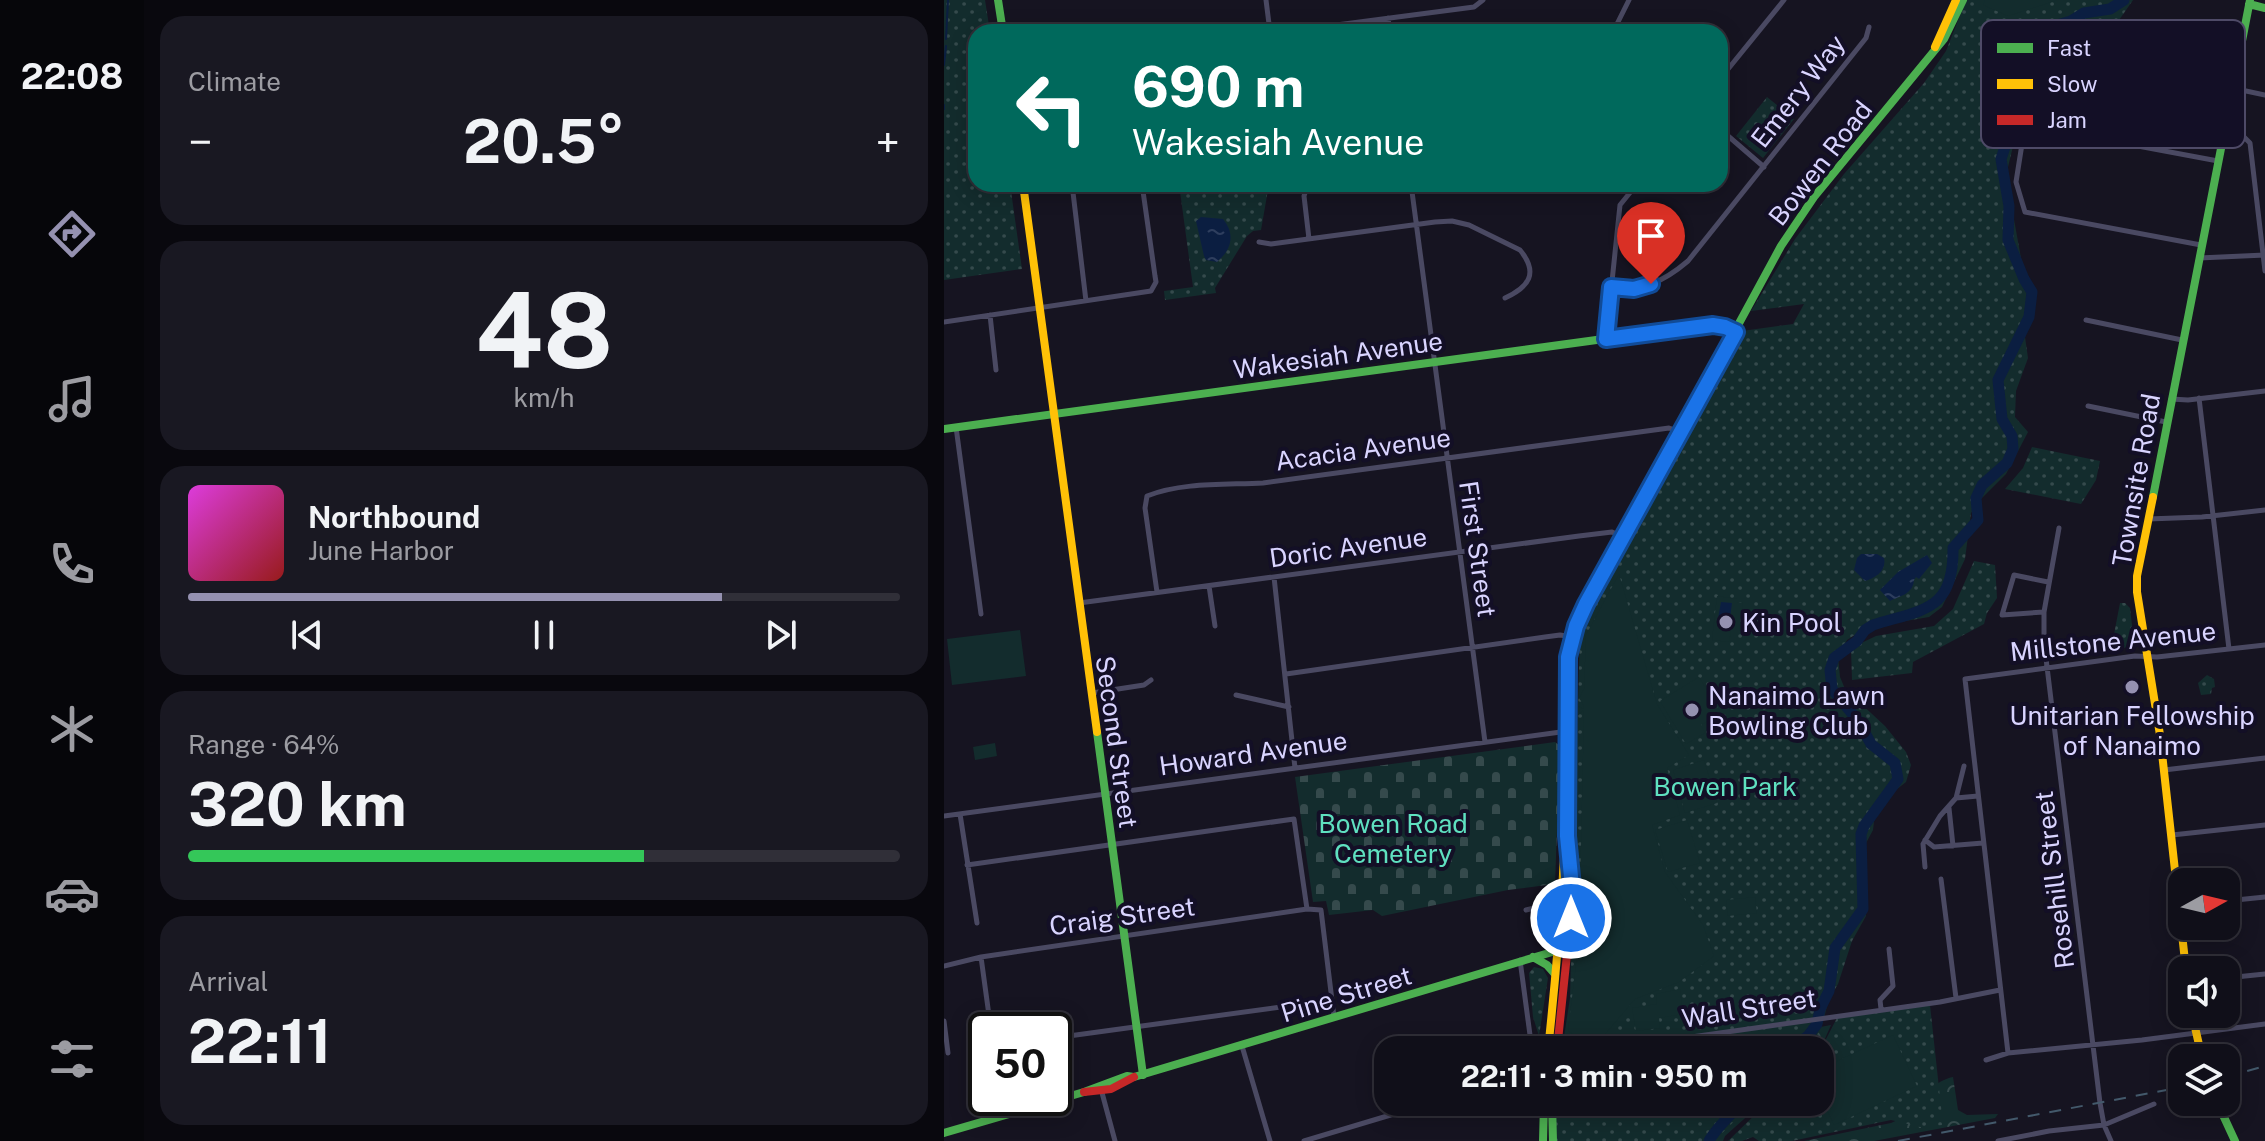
<!DOCTYPE html>
<meta charset="utf-8">
<style>
body{margin:0;font-family:"Public Sans",sans-serif;background:#191822;color:#f1f3f6;height:100vh;display:flex;flex-direction:column;font-size:30px;white-space:nowrap}
*{box-sizing:border-box;margin:0}
p{font-size:26px;color:#9c9ca2}
.icon{flex:none;width:44px;height:44px;fill:none;stroke:currentColor;stroke-width:2;stroke-linecap:round;stroke-linejoin:round}
.map{position:relative;flex:1;overflow:hidden}
.panel{display:flex;flex-direction:column;gap:16px;padding:16px;background:#09080e;width:800px}
.panel>*{flex:none}
.top-card{position:absolute;left:24px;top:24px;width:760px;height:168px;border-radius:24px;box-shadow:0 4px 20px #0003,0 0 0 2px #302f38;background:#00695c;color:#fff;overflow:hidden}
.needle{width:52px;rotate:82deg}
.controls{position:absolute;left:1224px;top:868px;display:grid;gap:16px}
.controls a{display:grid;place-items:center;width:72px;height:72px;border-radius:16px;background:#100f19;box-shadow:0 4px 20px #0003,0 0 0 2px #302f38;font-size:40px}
.speed{position:absolute;left:24px;top:1012px;display:flex;gap:16px;font-size:40px;font-weight:700;text-align:center}
.speed>*{display:grid;place-content:center;width:104px;height:104px;border-radius:50%;background:#100f19;box-shadow:0 4px 20px #0003,0 0 0 2px #302f38;line-height:1}
.speed .limit{border:4px solid #111;border-radius:12px;background:#fff;color:#111}
.pin{position:absolute;display:grid;place-items:center;width:68px;height:68px;color:#fff;margin:-82px -34px;border-radius:50% 50% 50% 0;rotate:-45deg;box-shadow:0 0 8px #0007}
.pin .icon{rotate:45deg}
.me{position:absolute;width:88px;margin:-44px;rotate:0deg;stroke-linejoin:round;filter:drop-shadow(0 0 6px #0008)}
.turn{display:flex;align-items:center;gap:28px;height:168px;padding:0 32px;font-size:36px}
.turn .icon{width:104px;height:104px;stroke-width:2.5}
.turn b{display:block;font-size:56px;line-height:68px}
.big{font-size:60px;font-weight:700;line-height:1.1}
.panel .card{flex:1;display:flex;flex-direction:column;justify-content:center;gap:12px;min-width:0;padding:0 28px;border-radius:24px;background:#191822}
.panel .dial{align-items:center;gap:0}
.dial b{font-size:104px;line-height:1}
.song{display:flex;align-items:center;gap:24px}
.cover{width:96px;height:96px;border-radius:12px;background:linear-gradient(135deg,hsl(300 70% 55%),hsl(0 70% 35%))}
.played{height:8px;border-radius:4px;background:linear-gradient(90deg,#9591b1 75%,#302f38 75%)}
.keys{display:flex;justify-content:space-around;direction:ltr}
.heat{display:flex;justify-content:space-between;align-items:center;font-size:44px;direction:ltr}
.charge{height:12px;border-radius:6px;background:linear-gradient(90deg,#34c759 64%,#302f38 0)}
.trip{position:absolute;left:430px;top:1036px;width:460px;height:80px;border-radius:24px;background:#100f19;box-shadow:0 4px 20px #0003,0 0 0 2px #302f38;font-weight:700;line-height:80px;text-align:center}
main{display:flex;flex:1;min-height:0}
.tab-bar{display:flex;flex-direction:column;width:144px;justify-content:space-around;align-items:center;background:#06060a;color:#9c9ca2}
.tab-bar .icon{width:56px;height:56px}
.tab-bar .on{color:#9591b1}
.tab-bar b{font-size:36px;color:#f1f3f6}
.map>svg:first-child{display:block}
.forest{fill:url(#forest-crowns)}
.cemetery{fill:url(#cemetery-stones)}
.park{fill:url(#park-dots)}
.garden{fill:#132c2d}
.water{fill:url(#water-ripples)}
.lines{fill:none;stroke-linecap:round;stroke-linejoin:round}
.stream{stroke:#0b1e41;stroke-width:2}
.river{stroke:#0b1e41;stroke-width:11}
.street{stroke:#4a4962;stroke-width:5}
.fast{stroke:#4caf50;stroke-width:8}
.slow{stroke:#ffc107;stroke-width:8}
.jam{stroke:#c62828;stroke-width:8}
.rail{stroke:#43596b;stroke-width:2;stroke-dasharray:12 10;stroke-linecap:butt}
.route-casing{stroke:#114b97;stroke-width:20}
.route{stroke:#1a73e8;stroke-width:14}
.poi-dot{fill:#9591b1;stroke:#130f26;stroke-width:3}
.labels{text-anchor:middle;dominant-baseline:central;stroke-width:8;stroke-linejoin:round;paint-order:stroke}
.street-label{font-size:26px;fill:#d9d4ff;stroke:#130f26}
.poi-label{font-size:26px;fill:#d9d4ff;stroke:#130f26;text-anchor:start}
.park-label{font-size:26px;fill:#5fe0c0;stroke:#130f26}
.key{fill:#130f26;stroke:#4e4a67;stroke-width:2}
.key-label{font-size:22px;fill:#d9d4ff}
</style>
<main>
<nav class="tab-bar">
<b>22:08</b>
<svg class="icon on" aria-label="directions" viewBox="0 0 24 24"><path d="M12 3l9 9-9 9-9-9zM9 14v-3h6M13 9l2 2-2 2"/></svg>
<svg class="icon" aria-label="music" viewBox="0 0 24 24"><path d="M9 18V5l10-2v13"/><circle cx="6" cy="18" r="3"/><circle cx="16" cy="16" r="3"/></svg>
<svg class="icon" aria-label="phone" viewBox="0 0 24 24"><path d="M5 4h4l2 5-3 2q2 4 5 5l2-3 5 2v4C11 20 4 13 5 4z"/></svg>
<svg class="icon" aria-label="climate" viewBox="0 0 24 24"><path d="M12 3v18M4 7l16 10M4 17L20 7"/></svg>
<svg class="icon" aria-label="car" viewBox="0 0 24 24"><path d="M5 17H2v-5l4-1 3-4h7l3 4 3 1v5h-3M9 17h6M6 11h13"/><circle cx="7" cy="17" r="2"/><circle cx="17" cy="17" r="2"/></svg>
<svg class="icon" aria-label="filters" viewBox="0 0 24 24"><path d="M4 7h16M4 17h16"/><circle cx="9" cy="7" r="2"/><circle cx="15" cy="17" r="2"/></svg>
</nav>
<section class="panel">
<div class="card"><p>Climate</p>
<div class="heat"><a>−</a><b class="big">20.5°</b><a>+</a></div>
</div>
<div class="card dial"><b>48</b><p>km/h</p></div>
<div class="card">
<div class="song"><i class="cover"></i><div><b>Northbound</b><p>June Harbor</p></div></div>
<div class="played"></div>
<div class="keys"><svg class="icon" aria-label="previous" viewBox="0 0 24 24"><path d="M18 5L8 12l10 7zM5 5v14"/></svg><svg class="icon" aria-label="pause" viewBox="0 0 24 24"><path d="M8 5v14M16 5v14"/></svg><svg class="icon" aria-label="next" viewBox="0 0 24 24"><path d="M6 5l10 7-10 7zM19 5v14"/></svg></div>
</div>
<div class="card"><p>Range · 64%</p><b class="big">320 km</b><div class="charge"></div></div>
<div class="card"><p>Arrival</p><b class="big">22:11</b></div>
</section>
<div class="map">
<svg width="1321" height="1141" viewBox="0 0 1321 1141">
<defs>
<pattern id="forest-crowns" width="20" height="18" patternUnits="userSpaceOnUse" patternTransform="scale(2)"><rect width="20" height="18" fill="#132c2d"/><path d="M2 6a3 3 0 1 1 6 0M12 15a3 3 0 1 1 6 0" fill="none" stroke="#354a4c"/></pattern>
<pattern id="cemetery-stones" width="16" height="16" patternUnits="userSpaceOnUse" patternTransform="scale(2)"><rect width="16" height="16" fill="#132c2d"/><path d="M2 7V4a2 2 0 0 1 4 0v3zM10 15v-3a2 2 0 0 1 4 0v3z" fill="#354a4c"/></pattern>
<pattern id="park-dots" width="8" height="8" patternUnits="userSpaceOnUse" patternTransform="scale(2)"><rect width="8" height="8" fill="#132c2d"/><path d="M2 2h.1M6 6h.1" fill="none" stroke="#354a4c" stroke-width="1.8" stroke-linecap="round"/></pattern>
<pattern id="water-ripples" width="26" height="14" patternUnits="userSpaceOnUse" patternTransform="scale(2)"><rect width="26" height="14" fill="#0b1e41"/><path d="M2 4q2-2 4 0t4 0M15 11q2-2 4 0t4 0" fill="none" stroke="#2e3e5e"/></pattern>
</defs>
<rect width="100%" height="100%" fill="#161421"/>
<path class="forest" d="M887,1025l-11,25h-60l2,-12z
M1009,1077l5,33 9,5 31,-1 -3,4 -121,23h-70l87,-18 24,-11c7,-17 20,-31 38,-35z
M785,1102h34l-38,34 -2,5h-26z"/>
<path class="cemetery" d="M611,742l5,4 -5,138 -47,6 -126,26 -9,-6 -44,5 -3,-14 -13,1 -18,-125z"/>
<path class="park" d="M0,0h41l5,32h-14v152h34l12,85 -78,11z
M1022,0h167l-25,36 -49,-5 -40,12 -5,8 -5,38 7,45 -8,33 1,25 22,121 -6,24 3,21 -12,33 -1,26 13,15 -22,42 -25,25 -10,14 -6,46 -23,48 -13,10 -53,9 -23,10 -6,4 -9,17 2,20 5,12 40,37 21,26 5,13 -5,17 -23,18 -8,13 -2,17 -8,15 -2,12 4,19 -1,40 -14,25 -14,43 -9,15 -8,30 -15,21h-244l8,-52 10,-368 162,-299 51,-7 11,-20 -53,7 44,-72 49,-65 80,-91 22,-32z
M823,97l27,22 -31,39 -27,-22z
M235,184h90l-8,46 -8,1 -6,5 -32,52 1,5 -51,7 -1,-9 29,-4z
M1088,447l68,14 -4,19 -15,24 -76,-15 18,-21z
M1030,561l21,4 2,33 -10,15 -3,11 -71,38 -1,11 -60,7 -1,-32 25,-12 58,-10 19,-17z
M1176,603h5l5,5 4,34 -5,5 -18,3z
M1263,675l7,4 1,8 -3,1 -1,6 -10,1 -3,-12z
M590,967l9,2 5,9 -9,58 -6,-19 -4,-44z
M986,1005l13,120 -23,2 -29,-7 -99,21h-33l-6,-4 -11,4h-14l40,-39h52v-52h-2l7,-9 13,-25z
M610,1102h200l-40,39h-163z"/>
<path class="garden" d="M1041,0h73l-50,16 -25,-11z
M675,574l38,130 32,51 -22,13 13,47 -28,10 13,47 38,53 11,31 -35,26 -44,17 -40,47 -27,-15 11,-92 5,-229 -6,5v-9l5,3 1,-3 -5,-8 5,-9 2,-54z
M773,596l20,3v3l6,1 -4,28h-8l-2,11 -17,-2z
M76,630l6,46 -74,9 -5,-46z
M755,677l22,36 -20,12 4,8 -19,11 -26,-43z
M51,743l2,13 -22,4 -2,-13z
M760,760l13,43 -32,10 -12,-43z
M743,820l13,43 -32,9 -13,-42z
M811,897l2,16 -29,3 -2,-16z
M736,989l3,25 -24,4 1,10 -24,3 -4,-23 25,-4 -1,-10z
M949,1035l24,51 -83,39 -14,-29v-27z
M674,1102h41l-33,16z"/>
<path class="water" d="M257,217l22,2c13,16 8,31 -6,43l-11,-2 -2,-4 -8,-35z
M917,554h16l7,4c3,13 -9,20 -19,23l-11,-11 3,-12z
M983,555l5,8 -13,16 -3,-2 -2,3c-1,14 -14,16 -24,21l-10,-11 18,-18z
M777,602l11,1 -3,23 -12,-2z"/>
<g class="lines">
<path class="stream" d="M2,39l2,-39
M0,65l2,-19
M0,105v4"/>
<path class="river" d="M844,1050l20,-14 9,-12 3,-15 9,-18 6,-43 28,-39 -2,-75 3,-8 34,-47 -3,-16 -24,-19 -12,-22 -27,-33 -2,-19 4,-12 23,-17 8,-11 8,-5c51,-16 81,-14 80,-77l25,-28 -2,-22 6,-13 25,-22 6,-14 -1,-13 -10,-17 -4,-39 31,-63 3,-25 -8,-13 -16,-39 1,-34 -8,-47 11,-33 -8,-54 3,-20 11,-12 12,-7 41,-12 13,-8 26,-4 14,-9
M765,1141c6,-12 24,-29 34,-39"/>
<path class="street" d="M322,0l4,32
M444,18l2,14
M339,32l191,-25 9,-7
M669,32l16,-32
M776,79l64,-79
M1288,88l33,7
M1081,125l193,36
M776,129l44,38
M1280,131l18,4 8,8 15,128
M128,184l14,117
M364,184l-4,12 5,43
M467,184l74,558
M315,242l12,2 164,-22 17,-1 17,4 51,25c19,23 9,37 -15,48
M1257,245l-176,-33 -9,-30 9,-57 -7,-46 5,-22 7,-9 38,-9 168,33
M1255,258l66,-3
M667,287c33,3 51,-4 77,-26l178,-223 3,-11
M46,315l6,55
M1142,320l96,20
M0,322l207,-31 5,-9 -1,-6 -13,-92
M662,339l14,-134 17,-21
M1255,398l30,251
M1227,399l17,1 77,-9
M1144,406l78,16
M12,427l25,187
M1204,519l54,-2 63,-7
M1115,528l-15,84v30l56,461 4,22 7,16
M330,577l21,191
M265,586l6,40
M213,592l-12,-84 2,-12c35,-14 79,-11 116,-13l406,-55 12,4
M135,603l500,-67 33,-4 11,5
M1100,612l-42,3 12,-40 34,7
M342,674l259,-37 15,-2 13,2
M148,693l52,-8 7,-5
M292,695l53,12
M1220,770l101,-12
M1012,798l22,-2
M1005,808l4,38
M16,814l17,109
M0,816l624,-85
M1228,835l93,-10
M981,840l9,7 49,-4
M23,865l327,-46 13,90
M981,867l-2,-23 17,-28 16,-18 8,-32
M997,879l15,119
M1282,901l39,-4
M582,910l37,-9
M37,957l10,73
M576,960l10,75
M0,966l37,-9 326,-48 14,1 13,107
M1282,978l39,-4
M937,1009l-1,-9 13,-14 -4,-37
M0,1021l4,32
M110,1038l278,-38
M298,1046l28,95
M680,1050l53,-11 263,-37 60,-12
M1064,1053l-43,-374 170,-23 22,1 108,-12
M1042,1060l22,-7 134,-13 123,-16
M157,1089l14,52
M56,1098l3,17
M360,1141l130,-39
M1054,1141l51,-10 55,-6 50,-21"/>
<path class="fast" d="M54,0l5,32
M1305,4l16,4
M0,429l733,-100 39,-4 20,7
M1209,497l97,-497
M153,732l46,343
M624,741v-84l12,-41 201,-370 33,-49 130,-158 19,-39
M589,957l14,8 8,9
M615,1037l9,13
M608,1102l1,39
M1273,1102l18,39
M0,1133l140,-41 43,-16 7,1 435,-130
M599,1141l1,-39"/>
<path class="slow" d="M991,47l21,-47
M79,184l74,548
M1209,497l-16,79v16l23,143 26,235
M1248,1014l10,44
M604,1050c11,-103 19,-206 20,-309"/>
<path class="jam" d="M613,1050l16,-153 -5,-55
M140,1092l27,-3 23,-12"/>
<path class="rail" d="M1282,1077l39,-11
M954,1141l284,-54"/>
</g>
<g class="lines">
<g class="route-casing">
<path id="route" d="M627,918l2,-21 -6,-61 1,-179 8,-31 10,-22 150,-272 -11,-5 -12,-2 -107,14 5,-52 23,2 17,-5"/>
</g>
<use href="#route" class="route"/>
</g>
<g class="poi-dot">
<circle cx="782" cy="622" r="8"/>
<circle cx="1188" cy="687" r="8"/>
<circle cx="748" cy="710" r="8"/>
</g>
<g class="labels">
<g class="street-label">
<text transform="translate(854 91) rotate(-52)">Emery Way</text>
<text transform="translate(876 163) rotate(-52)">Bowen Road</text>
<text transform="translate(394 355) rotate(-8)">Wakesiah Avenue</text>
<text transform="translate(419 449) rotate(-8)">Acacia Avenue</text>
<text transform="translate(1192 480) rotate(-80)">Townsite Road</text>
<text transform="translate(404 547) rotate(-8)">Doric Avenue</text>
<text transform="translate(534 549) rotate(82)">First Street</text>
<text transform="translate(1169 641) rotate(-6)">Millstone Avenue</text>
<text transform="translate(173 742) rotate(82)">Second Street</text>
<text transform="translate(309 753) rotate(-8)">Howard Avenue</text>
<text transform="translate(1110 880) rotate(-97)">Rosehill Street</text>
<text transform="translate(178 916) rotate(-8)">Craig Street</text>
<text transform="translate(402 994) rotate(-17)">Pine Street</text>
<text transform="translate(805 1008) rotate(-9)">Wall Street</text>
</g>
<g class="poi-label">
<text x="798" y="622">Kin Pool</text>
<text x="764" y="695">Nanaimo Lawn<tspan x="764" dy="30">Bowling Club</tspan></text>
<text x="1188" y="715" text-anchor="middle">Unitarian Fellowship<tspan x="1188" dy="30">of Nanaimo</tspan></text>
</g>
<g class="park-label">
<text x="781" y="786">Bowen Park</text>
<text x="449" y="823">Bowen Road<tspan x="449" dy="30">Cemetery</tspan></text>
</g>
</g>
<rect x="1037" y="20" width="264" height="128" rx="12" class="key"/>
<rect x="1053" y="43" width="36" height="10" fill="#4caf50"/>
<rect x="1053" y="79" width="36" height="10" fill="#ffc107"/>
<rect x="1053" y="115" width="36" height="10" fill="#c62828"/>
<g class="key-label">
<text x="1103" y="56">Fast</text>
<text x="1103" y="92">Slow</text>
<text x="1103" y="128">Jam</text>
</g>
</svg>
<div class="controls">
<a><svg class="needle" viewBox="-14 -14 28 28"><path d="M0-13l5 13h-10z" fill="#e53935"/><path d="M0 13l5-13h-10z" fill="#9c9ca2"/></svg></a>
<a><svg class="icon" aria-label="sound" viewBox="0 0 24 24"><path d="M4 9h4l5-4v14l-5-4H4zM17 9q2 3 0 6"/></svg></a>
<a><svg class="icon" aria-label="layers" viewBox="0 0 24 24"><path d="M12 4l9 5-9 5-9-5zM3 14l9 5 9-5"/></svg></a>
</div>
<div class="speed"><div class="limit">50</div></div>
<div class="pin" style="left:707px;top:284px;background:#d93025"><svg class="icon" aria-label="arrive" viewBox="0 0 24 24"><path d="M6 21V4h12l-3 4 3 4H6"/></svg></div>
<svg class="me" style="left:627px;top:918px" viewBox="-20 -20 40 40"><circle r="17" fill="#1a73e8" stroke="#fff" stroke-width="3"/><path d="M0-11L8 9 0 5-8 9z" fill="#fff"/></svg>
<div class="trip">22:11 · 3 min · 950 m</div>
<div class="top-card">
<div class="turn"><svg class="icon" aria-label="left" viewBox="0 0 24 24"><path d="M17 20v-9H6M10 6l-5 5 5 5"/></svg><div><b>690 m</b>Wakesiah Avenue</div></div>
</div>
</div>
</main>
